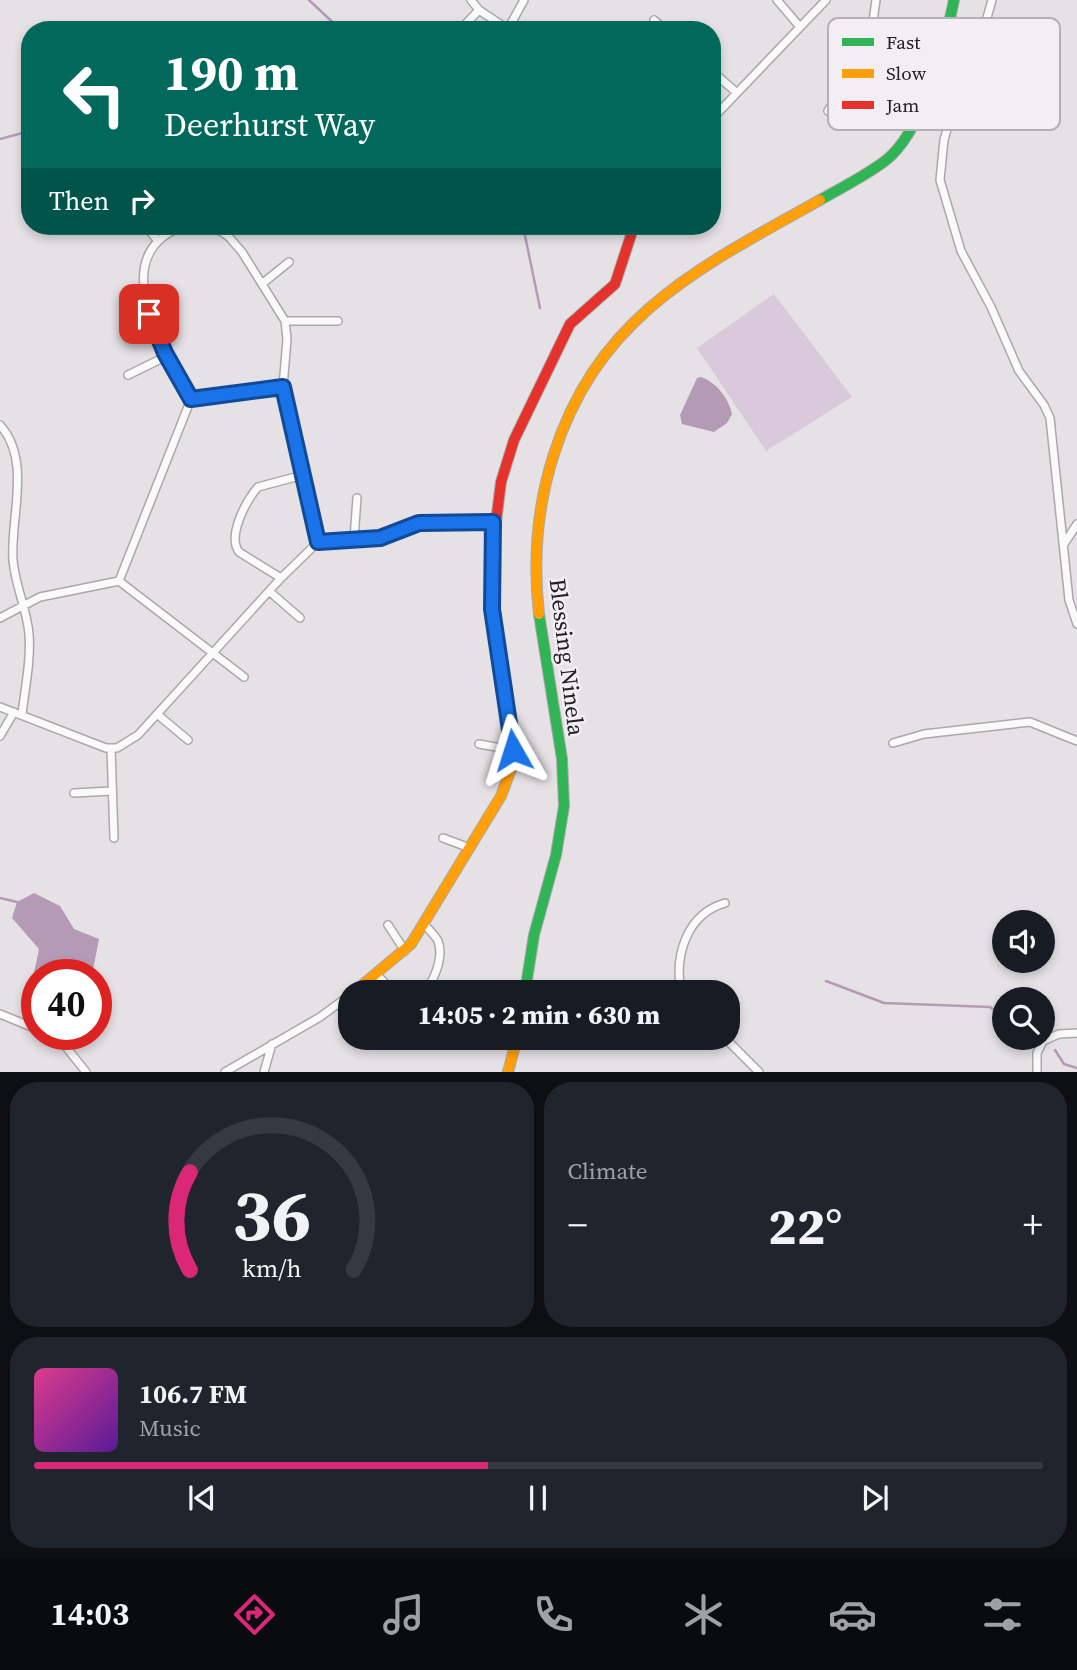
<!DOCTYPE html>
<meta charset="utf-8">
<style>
body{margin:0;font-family:"Source Serif 4",serif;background:#20242c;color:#f1f3f6;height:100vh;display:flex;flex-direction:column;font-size:26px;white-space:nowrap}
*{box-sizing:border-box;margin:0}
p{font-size:23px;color:#9ea1a6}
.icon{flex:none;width:38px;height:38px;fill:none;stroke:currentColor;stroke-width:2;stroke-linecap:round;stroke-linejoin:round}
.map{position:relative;height:1072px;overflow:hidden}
.drawer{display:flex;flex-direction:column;gap:10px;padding:10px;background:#0d0f14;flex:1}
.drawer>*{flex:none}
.banner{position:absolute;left:21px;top:21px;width:700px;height:214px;border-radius:28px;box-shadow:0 4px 10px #0003;background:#00695c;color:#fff;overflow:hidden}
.buttons{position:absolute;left:992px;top:910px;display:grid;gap:14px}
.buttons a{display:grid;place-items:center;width:63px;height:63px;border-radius:50%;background:#171b24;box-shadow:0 4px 10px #0003;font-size:35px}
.speed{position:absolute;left:21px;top:959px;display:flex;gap:14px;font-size:35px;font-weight:700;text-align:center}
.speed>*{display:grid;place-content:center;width:91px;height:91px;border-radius:50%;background:#171b24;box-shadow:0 4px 10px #0003;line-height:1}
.speed .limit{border:10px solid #d22;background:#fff;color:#111}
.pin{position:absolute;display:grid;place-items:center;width:60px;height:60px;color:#fff;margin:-30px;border-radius:14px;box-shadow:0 4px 10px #0006}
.me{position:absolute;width:77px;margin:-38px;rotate:354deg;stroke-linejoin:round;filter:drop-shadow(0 0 5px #0008)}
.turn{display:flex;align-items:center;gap:24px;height:147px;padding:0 28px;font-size:32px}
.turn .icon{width:91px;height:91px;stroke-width:2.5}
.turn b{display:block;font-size:49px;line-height:60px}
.then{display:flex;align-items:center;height:66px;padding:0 28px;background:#0003;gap:14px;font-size:26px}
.big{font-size:52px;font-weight:800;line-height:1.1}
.drawer .widget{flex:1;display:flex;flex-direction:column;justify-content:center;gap:10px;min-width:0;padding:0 24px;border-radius:28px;background:#20242c}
.drawer .dial{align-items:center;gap:0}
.dial svg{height:182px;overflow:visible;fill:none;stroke:#363941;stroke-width:7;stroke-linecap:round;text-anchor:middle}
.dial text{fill:#f1f3f6;stroke:none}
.song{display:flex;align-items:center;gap:21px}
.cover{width:84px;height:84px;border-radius:10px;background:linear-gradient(135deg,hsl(330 70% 55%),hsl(270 70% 35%))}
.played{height:7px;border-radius:4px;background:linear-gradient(90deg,#db2777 45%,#363941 45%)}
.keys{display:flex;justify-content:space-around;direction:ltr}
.heat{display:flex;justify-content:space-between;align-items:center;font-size:38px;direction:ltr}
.drawer .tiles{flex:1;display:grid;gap:10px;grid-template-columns:1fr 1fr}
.widget:last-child{grid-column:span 2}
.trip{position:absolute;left:338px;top:980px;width:402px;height:70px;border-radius:28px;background:#171b24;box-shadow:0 4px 10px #0003;font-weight:800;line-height:70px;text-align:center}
.tab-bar{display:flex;height:112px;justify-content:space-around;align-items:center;background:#090b0e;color:#9ea1a6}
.tab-bar .icon{width:49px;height:49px}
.tab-bar .active{color:#db2777}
.tab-bar b{font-size:32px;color:#f1f3f6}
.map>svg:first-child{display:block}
.green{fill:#dac8db}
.water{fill:#b59ab6}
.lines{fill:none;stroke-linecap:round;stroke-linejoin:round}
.stream{stroke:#b59ab6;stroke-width:2.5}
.street-casing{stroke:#aaa8aa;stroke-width:10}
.fast-casing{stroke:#aaa8aa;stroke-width:12}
.slow-casing{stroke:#aaa8aa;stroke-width:12}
.jam-casing{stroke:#aaa8aa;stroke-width:12}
.street{stroke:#fbfafb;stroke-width:7}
.fast{stroke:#30b455;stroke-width:10}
.slow{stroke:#ff9f0a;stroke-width:10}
.jam{stroke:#e5322d;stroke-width:10}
.route-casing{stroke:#114b97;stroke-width:18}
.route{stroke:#1a73e8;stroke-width:12}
.labels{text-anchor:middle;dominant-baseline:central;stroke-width:5;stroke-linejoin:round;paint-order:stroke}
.street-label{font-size:23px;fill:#222022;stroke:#f3edf4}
.key{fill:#f3edf4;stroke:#b4b0b5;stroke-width:2}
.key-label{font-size:19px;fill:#222022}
</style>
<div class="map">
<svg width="1077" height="1072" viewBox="0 0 1077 1072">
<rect width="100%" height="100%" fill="#e5e1e5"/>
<path class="green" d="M774,294l78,103 -86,54 -69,-103z"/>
<path class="water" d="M701,377c16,6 27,20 31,37l-5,9 -13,9 -32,-8 -2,-9 17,-37z
M34,893l26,13 14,23 25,10 -7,36h-55v29h-4l-4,-7 10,-48 -27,-31 5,-16z"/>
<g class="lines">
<path class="stream" d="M309,0l32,30
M0,139l30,-8
M523,226l17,82
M0,898l17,4
M826,981l58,22 106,4 14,10
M1032,1038l1,1
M1055,1050l9,14 13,4"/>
<g class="street-casing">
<path id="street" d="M471,0l8,10 30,20
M777,0l23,27
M992,0l-17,60 -21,45 -10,35 -4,40 21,71 30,56 28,64 25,34 6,13 19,182 8,24
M654,20l11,10
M950,21l36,4
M508,29l16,-29
M460,30l19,-20
M712,71l25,22
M828,111l41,-62 7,-49
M712,119l114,-119
M146,226l11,14
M202,226l12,1 14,9 14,16 43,69 2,18 -4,48 35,155
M263,283l26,-21
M285,321h53
M128,375l39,-19
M191,399l92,-12
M0,425c32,35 10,93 13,135 2,26 14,49 16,74 2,27 -4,54 -7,80
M354,539l3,-41
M1064,544l13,-20
M281,578l-42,-26c-12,-16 7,-51 19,-65l45,-12
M119,581l72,-182c-27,-48 -88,-145 -7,-173
M119,581l125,96
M269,591l31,27
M0,618l40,-21 79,-16
M0,707l106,41h11l21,-13 143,-157 37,-36 62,-4 39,-15 74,-1
M157,714l31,26
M0,736l14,-24
M893,743l31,-9 106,-12 47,19
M479,744l34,6
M111,749l3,89
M74,793l38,-2
M443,838l27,10
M388,925l17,26
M377,975l14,14 9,3
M422,992c12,-8 22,-35 16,-51 -3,-6 -10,-12 -14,-17
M681,992c-7,-37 6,-78 44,-89
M0,1014l37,15
M47,1034l15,8 24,30
M725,1038l34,34
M225,1072l95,-55 30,-22
M264,1072l8,-28
M1037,1072v-19l6,-12 16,-7 18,-1"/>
</g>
<g class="fast-casing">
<path id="fast" d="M820,200c21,-12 45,-24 65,-39 38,-29 60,-116 69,-161
M525,992l9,-57 22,-80 8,-49 -2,-47 -23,-145"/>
</g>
<g class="slow-casing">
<path id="slow" d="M539,614c-6,-53 -2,-106 14,-157 44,-141 147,-190 267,-257
M354,992l57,-48 90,-148 10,-27 3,-23 -22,-137v-55
M508,1072l9,-34"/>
</g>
<g class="jam-casing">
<path id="jam" d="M492,554l9,-72 13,-42 56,-116 45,-40 19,-58"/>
</g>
<use href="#street" class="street"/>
<use href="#fast" class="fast"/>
<use href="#slow" class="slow"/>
<use href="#jam" class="jam"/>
</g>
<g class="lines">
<g class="route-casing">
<path id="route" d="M149,314l16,39 26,46 92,-12 35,155 62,-4 39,-15 74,-1 -1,87 21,141"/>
</g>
<use href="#route" class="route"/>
</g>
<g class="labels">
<g class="street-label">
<text transform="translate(567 657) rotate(83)">Blessing Ninela</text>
</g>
</g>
<rect x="828" y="18" width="232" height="112" rx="10" class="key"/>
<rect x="842" y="38" width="32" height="8" fill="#30b455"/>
<rect x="842" y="69" width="32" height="9" fill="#ff9f0a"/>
<rect x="842" y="101" width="32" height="8" fill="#e5322d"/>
<g class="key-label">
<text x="886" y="49">Fast</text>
<text x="886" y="80">Slow</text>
<text x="886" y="112">Jam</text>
</g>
</svg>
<div class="buttons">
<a><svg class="icon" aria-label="sound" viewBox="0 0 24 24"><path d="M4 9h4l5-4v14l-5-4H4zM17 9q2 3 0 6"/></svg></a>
<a><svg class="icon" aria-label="search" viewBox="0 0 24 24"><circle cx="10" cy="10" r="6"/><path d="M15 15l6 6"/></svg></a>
</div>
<div class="speed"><div class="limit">40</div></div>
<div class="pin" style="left:149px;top:314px;background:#d93025"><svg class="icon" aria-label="arrive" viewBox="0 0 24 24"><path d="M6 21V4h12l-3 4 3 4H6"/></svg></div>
<svg class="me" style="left:513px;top:750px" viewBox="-20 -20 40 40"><path d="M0-17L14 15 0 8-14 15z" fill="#1a73e8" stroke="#fff" stroke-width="4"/></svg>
<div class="trip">14:05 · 2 min · 630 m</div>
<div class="banner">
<div class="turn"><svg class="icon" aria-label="left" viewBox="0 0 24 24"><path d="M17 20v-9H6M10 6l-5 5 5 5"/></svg><div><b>190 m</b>Deerhurst Way</div></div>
<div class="then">Then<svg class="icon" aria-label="right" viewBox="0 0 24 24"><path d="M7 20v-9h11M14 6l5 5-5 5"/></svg></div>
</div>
</div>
<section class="drawer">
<div class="tiles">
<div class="widget dial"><svg viewBox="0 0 100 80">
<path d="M14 69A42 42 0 1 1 86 69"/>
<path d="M14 69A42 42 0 0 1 14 26" stroke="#db2777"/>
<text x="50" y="56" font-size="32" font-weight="700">36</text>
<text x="50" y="72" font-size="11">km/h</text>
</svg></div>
<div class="widget"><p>Climate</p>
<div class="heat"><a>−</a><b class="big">22°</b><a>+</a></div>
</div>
<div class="widget">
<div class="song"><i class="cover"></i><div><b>106.7 FM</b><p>Music</p></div></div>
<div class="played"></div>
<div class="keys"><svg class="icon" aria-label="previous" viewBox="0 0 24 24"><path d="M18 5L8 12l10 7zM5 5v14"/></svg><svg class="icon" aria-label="pause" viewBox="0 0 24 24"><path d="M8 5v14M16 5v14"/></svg><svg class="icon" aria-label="next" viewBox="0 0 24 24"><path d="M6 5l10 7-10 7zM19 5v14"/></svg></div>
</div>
</div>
</section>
<nav class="tab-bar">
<b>14:03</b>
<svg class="icon active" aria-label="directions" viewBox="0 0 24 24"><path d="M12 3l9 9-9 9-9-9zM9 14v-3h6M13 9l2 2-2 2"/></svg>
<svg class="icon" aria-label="music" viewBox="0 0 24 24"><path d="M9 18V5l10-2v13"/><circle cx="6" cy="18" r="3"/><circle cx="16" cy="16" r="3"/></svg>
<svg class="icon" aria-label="phone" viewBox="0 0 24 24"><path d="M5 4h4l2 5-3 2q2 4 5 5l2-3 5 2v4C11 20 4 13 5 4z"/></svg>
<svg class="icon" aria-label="climate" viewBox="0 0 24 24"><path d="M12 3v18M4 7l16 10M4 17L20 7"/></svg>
<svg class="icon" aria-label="car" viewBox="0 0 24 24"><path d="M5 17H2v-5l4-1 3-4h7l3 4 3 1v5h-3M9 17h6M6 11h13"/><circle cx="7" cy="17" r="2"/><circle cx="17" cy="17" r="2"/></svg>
<svg class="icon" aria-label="filters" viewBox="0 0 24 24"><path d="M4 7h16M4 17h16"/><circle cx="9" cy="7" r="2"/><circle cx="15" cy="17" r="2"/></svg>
</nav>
